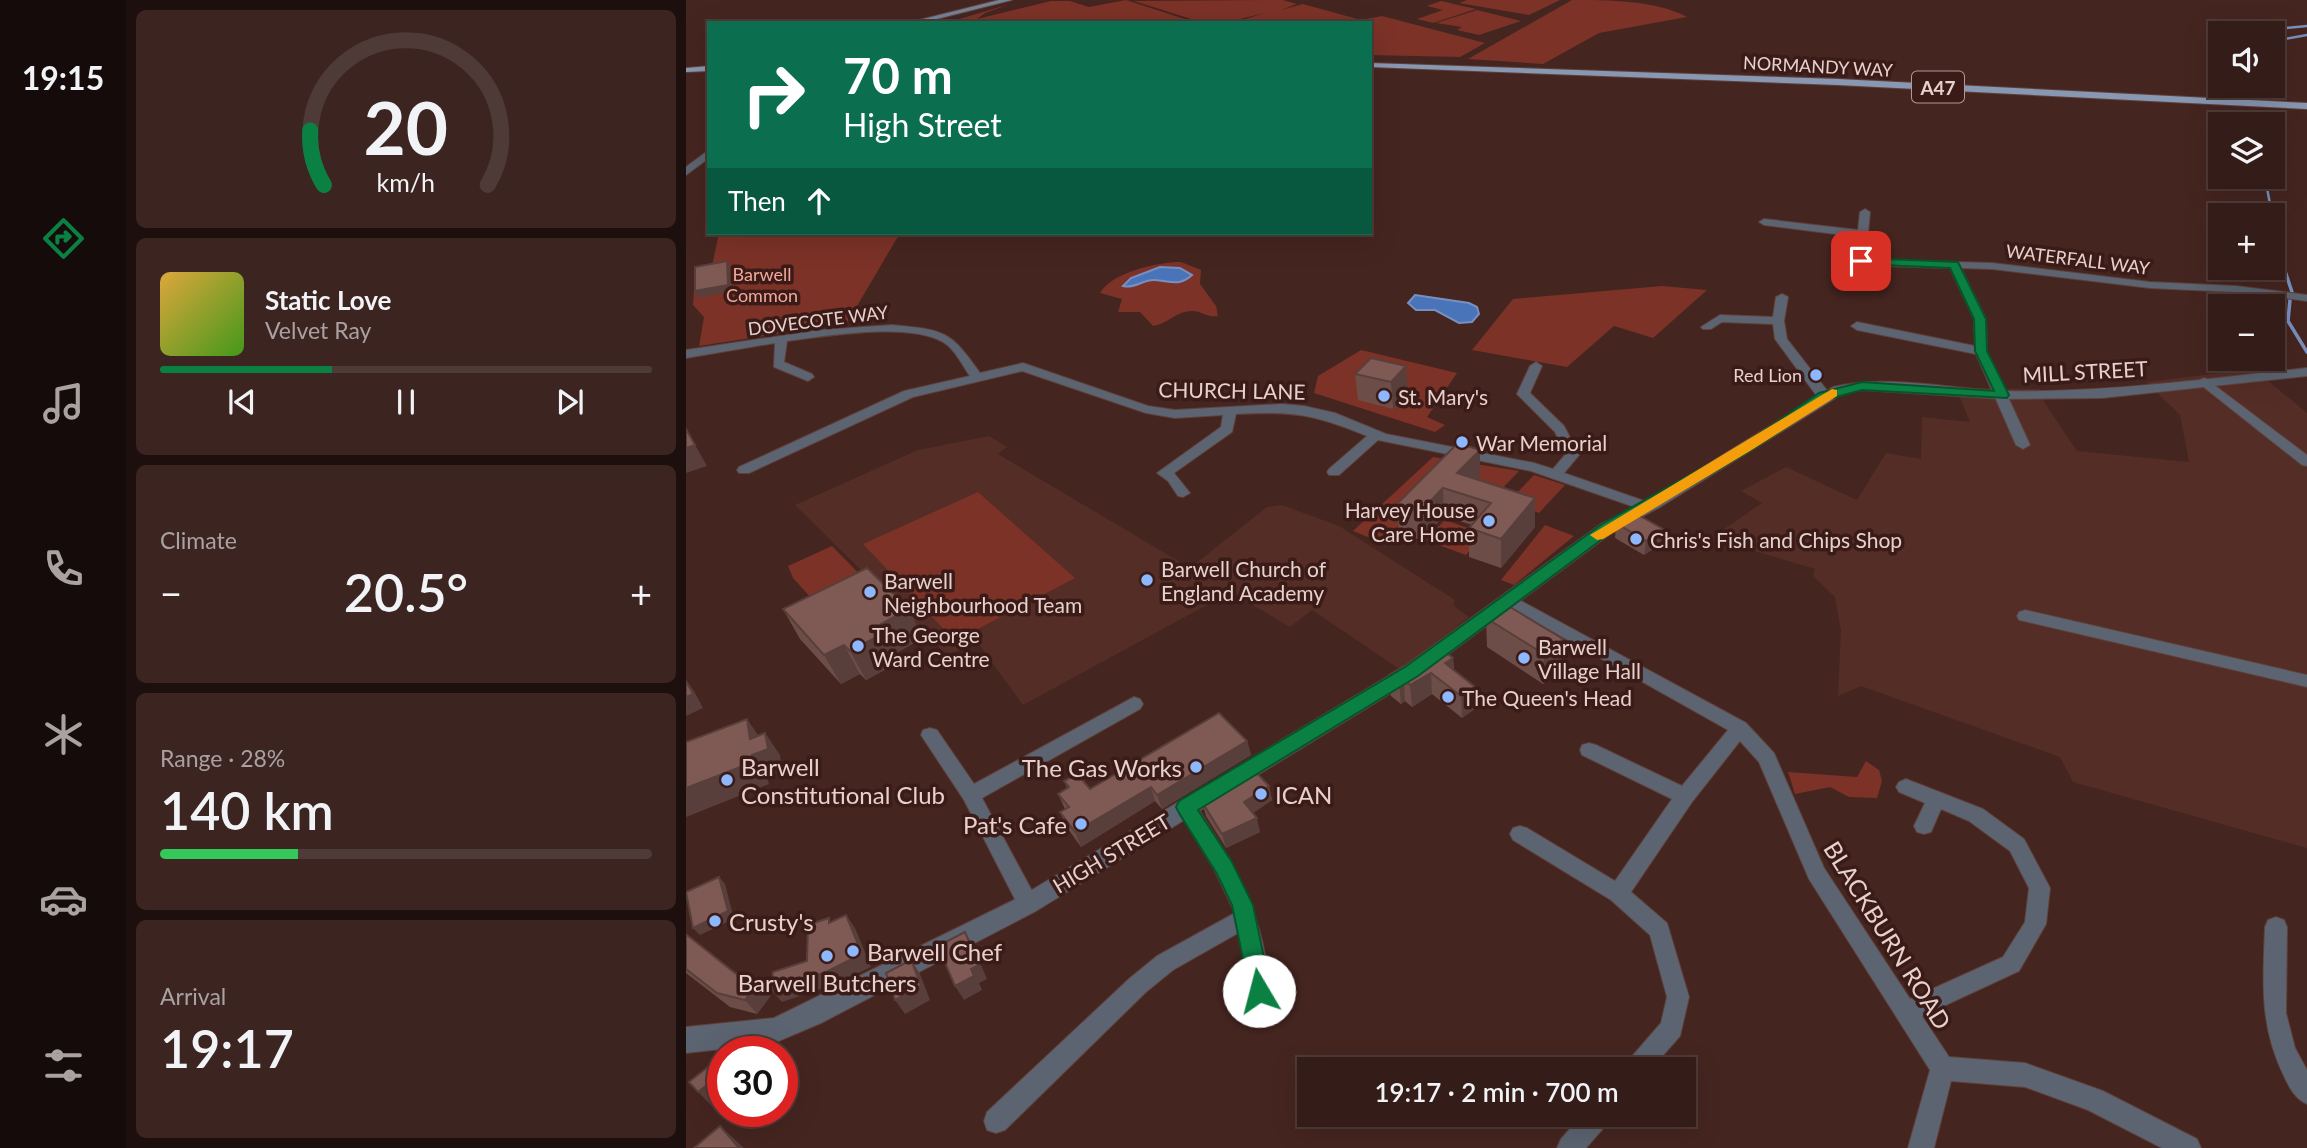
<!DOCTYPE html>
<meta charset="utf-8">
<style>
body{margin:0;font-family:Lato,sans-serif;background:#3c2521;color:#f1f3f6;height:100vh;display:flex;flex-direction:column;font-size:26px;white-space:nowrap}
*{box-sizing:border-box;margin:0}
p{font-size:23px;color:#a9a1a2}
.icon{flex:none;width:38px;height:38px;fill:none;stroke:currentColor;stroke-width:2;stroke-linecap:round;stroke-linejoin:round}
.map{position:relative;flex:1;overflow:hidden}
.drawer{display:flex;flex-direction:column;gap:10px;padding:10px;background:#1d0f0d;width:560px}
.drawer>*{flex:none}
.top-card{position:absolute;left:21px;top:21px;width:665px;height:214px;border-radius:0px;box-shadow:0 7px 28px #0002,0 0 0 2px #4e3a37;background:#0b6e4f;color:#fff;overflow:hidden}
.buttons{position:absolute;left:1522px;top:21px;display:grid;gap:14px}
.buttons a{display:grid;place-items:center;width:77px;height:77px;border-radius:0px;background:#341c18;box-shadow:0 7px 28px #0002,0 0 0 2px #4e3a37;font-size:35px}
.speed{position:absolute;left:21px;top:1036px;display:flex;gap:14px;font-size:35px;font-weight:700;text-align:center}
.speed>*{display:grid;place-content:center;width:91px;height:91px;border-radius:50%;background:#341c18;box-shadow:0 7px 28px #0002,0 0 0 2px #4e3a37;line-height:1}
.speed .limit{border:10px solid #d22;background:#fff;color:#111}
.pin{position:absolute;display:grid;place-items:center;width:60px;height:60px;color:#fff;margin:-30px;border-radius:14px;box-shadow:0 4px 10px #0006}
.me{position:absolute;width:77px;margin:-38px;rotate:352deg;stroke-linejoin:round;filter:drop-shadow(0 0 5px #0008)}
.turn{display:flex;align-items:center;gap:24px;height:147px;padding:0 21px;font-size:32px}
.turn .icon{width:91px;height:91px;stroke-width:2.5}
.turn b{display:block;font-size:49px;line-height:60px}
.then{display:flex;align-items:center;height:66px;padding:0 21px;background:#0003;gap:14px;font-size:26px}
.big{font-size:52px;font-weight:600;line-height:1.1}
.drawer .tile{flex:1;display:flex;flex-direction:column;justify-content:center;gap:10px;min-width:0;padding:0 24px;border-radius:10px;background:#3c2521}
.drawer .dial{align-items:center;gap:0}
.dial svg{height:182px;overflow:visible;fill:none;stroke:#4e3a37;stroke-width:7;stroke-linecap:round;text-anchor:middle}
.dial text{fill:#f1f3f6;stroke:none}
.song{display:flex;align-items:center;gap:21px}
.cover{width:84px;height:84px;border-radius:10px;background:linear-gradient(135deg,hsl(40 70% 55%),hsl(100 70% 35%))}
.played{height:7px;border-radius:4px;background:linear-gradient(90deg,#0b8043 35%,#4e3a37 35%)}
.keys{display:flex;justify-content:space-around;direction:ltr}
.heat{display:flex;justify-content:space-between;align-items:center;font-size:38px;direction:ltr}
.charge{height:10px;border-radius:5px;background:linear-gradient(90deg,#34c759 28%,#4e3a37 0)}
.trip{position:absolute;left:611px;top:1057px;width:399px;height:70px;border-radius:0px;background:#341c18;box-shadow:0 7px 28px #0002,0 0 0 2px #4e3a37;font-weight:600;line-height:70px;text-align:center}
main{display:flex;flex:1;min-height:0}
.menu{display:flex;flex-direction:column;width:126px;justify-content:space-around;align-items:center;background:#150b0a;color:#a9a1a2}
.menu .icon{width:49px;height:49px}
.menu .active{color:#0b8043}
.menu b{font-size:32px;color:#f1f3f6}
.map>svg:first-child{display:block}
.built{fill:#542d26}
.green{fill:#7c3227}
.water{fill:#4974ba;stroke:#7890c0;stroke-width:2}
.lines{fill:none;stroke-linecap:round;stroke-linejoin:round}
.stream-far1{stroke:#7890c0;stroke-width:2.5}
.stream{stroke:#7890c0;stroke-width:3.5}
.minor-casing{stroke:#5f413c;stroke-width:2}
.tertiary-casing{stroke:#5f413c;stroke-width:2}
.secondary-casing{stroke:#5f413c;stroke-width:2}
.primary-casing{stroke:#5f413c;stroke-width:2}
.minor{fill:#5c6471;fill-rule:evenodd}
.tertiary{fill:#5c6471;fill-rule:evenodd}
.secondary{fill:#758296;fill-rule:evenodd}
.primary{fill:#8898b2;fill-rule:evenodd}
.wall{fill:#6d4d48}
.shaded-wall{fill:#593f3b}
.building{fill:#7f5a54;stroke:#593f3b;stroke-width:2}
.route{fill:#0b8043;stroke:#07532c;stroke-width:2}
.slow{fill:#f59e0b}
.poi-dot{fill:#8eb8fd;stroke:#3a1b17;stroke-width:2.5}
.labels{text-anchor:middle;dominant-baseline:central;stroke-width:7;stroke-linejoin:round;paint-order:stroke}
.far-street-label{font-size:18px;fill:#e7d1cd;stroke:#3a1b17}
.far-park-label{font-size:18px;fill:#f2a89c;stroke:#3a1b17}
.far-poi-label{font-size:18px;fill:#e7d1cd;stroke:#3a1b17;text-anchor:end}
.shield{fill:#3a1b17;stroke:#b39a96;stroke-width:2}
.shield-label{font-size:19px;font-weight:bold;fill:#e7d1cd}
.street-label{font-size:21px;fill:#e7d1cd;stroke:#3a1b17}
.poi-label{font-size:21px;fill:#e7d1cd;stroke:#3a1b17;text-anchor:start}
.near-poi-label{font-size:24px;fill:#e7d1cd;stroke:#3a1b17;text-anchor:start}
.near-street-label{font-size:24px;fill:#e7d1cd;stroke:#3a1b17}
</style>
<main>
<nav class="menu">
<b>19:15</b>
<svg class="icon active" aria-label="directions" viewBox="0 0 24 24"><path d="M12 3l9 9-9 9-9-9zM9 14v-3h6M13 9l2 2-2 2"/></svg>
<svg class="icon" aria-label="music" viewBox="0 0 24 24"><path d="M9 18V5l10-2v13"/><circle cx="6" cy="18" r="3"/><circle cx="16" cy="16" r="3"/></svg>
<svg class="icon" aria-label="phone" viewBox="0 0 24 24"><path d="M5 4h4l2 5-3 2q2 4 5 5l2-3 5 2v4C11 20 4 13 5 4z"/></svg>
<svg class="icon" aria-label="climate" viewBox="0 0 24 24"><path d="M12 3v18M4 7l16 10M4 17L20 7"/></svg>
<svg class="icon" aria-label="car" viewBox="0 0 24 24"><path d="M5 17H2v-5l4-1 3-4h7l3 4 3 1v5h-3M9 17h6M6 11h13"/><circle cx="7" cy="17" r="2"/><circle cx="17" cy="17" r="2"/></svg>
<svg class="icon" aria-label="filters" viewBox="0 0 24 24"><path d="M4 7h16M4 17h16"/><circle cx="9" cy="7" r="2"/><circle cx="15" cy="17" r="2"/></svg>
</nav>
<section class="drawer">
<div class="tile dial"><svg viewBox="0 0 100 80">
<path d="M14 69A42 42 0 1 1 86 69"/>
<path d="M14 69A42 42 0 0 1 8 45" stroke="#0b8043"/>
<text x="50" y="56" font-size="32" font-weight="700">20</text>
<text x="50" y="72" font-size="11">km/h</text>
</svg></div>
<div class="tile">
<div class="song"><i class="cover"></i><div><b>Static Love</b><p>Velvet Ray</p></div></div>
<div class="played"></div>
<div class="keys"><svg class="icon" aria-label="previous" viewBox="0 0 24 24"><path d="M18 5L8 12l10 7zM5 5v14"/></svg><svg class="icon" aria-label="pause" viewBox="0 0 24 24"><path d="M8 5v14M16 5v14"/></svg><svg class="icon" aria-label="next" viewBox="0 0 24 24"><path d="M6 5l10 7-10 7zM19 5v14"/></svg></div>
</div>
<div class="tile"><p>Climate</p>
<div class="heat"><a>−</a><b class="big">20.5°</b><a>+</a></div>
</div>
<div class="tile"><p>Range · 28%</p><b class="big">140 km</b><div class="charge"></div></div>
<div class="tile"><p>Arrival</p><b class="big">19:17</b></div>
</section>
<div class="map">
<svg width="1621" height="1148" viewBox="0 0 1621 1148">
<rect width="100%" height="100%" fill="#452520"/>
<path class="built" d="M1568,369l53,44v435l-234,-66 -13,-25 -199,-71 -23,10 3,-65 -6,-34 -22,-21 2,-7 -104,-31 51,-35 -21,-12 45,-24 71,33 29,-47 35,6 1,-42 48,5 -14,-34 84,1 5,14 32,48 112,11 -9,-47 -34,-33z
M303,436l18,11 -9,7 192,114 77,-61 15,-2 57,21 116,74 -2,5 16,12 -68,53 -89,-60 -22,17 -59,-35 -208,113 -45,-62 -31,12 -152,-150 123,-55z"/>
<path class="green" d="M440,0l71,23h-251l64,-19 -25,9 -8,6 74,-18h19l19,6z
M597,0l14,4 -16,6 22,-6 58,16 21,-4 103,27 -25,14 -90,-2v-32h-138l33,-10 -34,8 -27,2 -70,-22z
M781,0h93l-31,15 -70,-12z
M886,0c36,0 84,0 115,17l-88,16 -56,31 -75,-5z
M755,1l35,8 -43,14 -16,-4 26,-9 -16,-4z
M791,10l44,11 -42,14 -22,-5 5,-3 -26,-4z
M33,233h181l-53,90 -148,23 5,-29 -11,-12 2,-31 17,-8z
M495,262l20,8 -1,14 16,22 2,10c-11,2 -17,-6 -28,-5 -17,2 -22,13 -37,15l-13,-14h-22l4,-13 -22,-6c12,-21 58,-31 81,-31z
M976,286l45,4 -54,48 -39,-12 -47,41 -95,-17 41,-51z
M675,350l96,23 -30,44 18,8 -10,7 -121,-39 4,-17z
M747,457l86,14 -20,21v15l-41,-6 22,-23 -21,-7 -72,74 -34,-14z
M848,475l31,10 -26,28 -19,-7 -5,-11z
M292,492l97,86 -120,63 -92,-97z
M759,520l40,14 -19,21 -41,-15z
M859,525l29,11 -60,49 -13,-5z
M146,546l50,51 -49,25 -40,-44 -5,-12z
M1180,761l13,9 3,11 -5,17 -28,-1 -19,-10 -35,7 -7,-22 69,5z"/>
<path class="water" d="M474,267l20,1 12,7c-13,12 -22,6 -37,5 -12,-1 -19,9 -32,6l8,-8z
M729,295l54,8 8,4 2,7 -7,8 -13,1 -24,-13h-19l-8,-7z"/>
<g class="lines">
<path class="stream-far1" d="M1546,33l75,-7
M1587,41l34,-6
M1556,111l7,13
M1579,177l7,38"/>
<path class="stream" d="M1587,235l19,57
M1604,300l-2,21 19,31"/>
<g class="minor-casing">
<path id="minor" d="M1179,209l5,3 -2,22 14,26 110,3 158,19 86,4 71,9v6l-71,-9 -86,-4 -158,-19 -31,-1 25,51 1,32 43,94 -7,4 -7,-4 -40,-91 -119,-24 -6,-4 6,-4 118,24 -1,-27 -24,-51 -106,-3 -5,-3 1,-2h31l-12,-23 -95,-12 -5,-3 5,-3 94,11 2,-18z
M1096,294l6,3 -4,24 3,18 42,54v6h-10l-44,-60 -2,-15 -51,-2 -11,7h-8l-2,-2 19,-12 53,2 3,-20z
M206,325c52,5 58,5 88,48l43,-10 125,43 27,4 107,-6 22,2 31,7 51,21 148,29 19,6 12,-14 -10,-23 -38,-38 13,-28 6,-4 6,4 -12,27 34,33 15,29 -15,18 89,31 2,3 -2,3h-10l-112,-39 -153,-31 -39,35h-10l-2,-3 2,-3 38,-33c-54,-22 -73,-25 -131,-22l-4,18 -58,41 16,20 -7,4 -5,-1 -10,-15 -11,-8 64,-46 2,-12 -48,3 -29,-5 -124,-42 -109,26 -164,76h-10l-2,-3 2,-3 165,-76 66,-15c-8,-11 -15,-27 -27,-34 -36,-20 -116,-6 -156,-1l-3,21 28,12 2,3 -6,4 -34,-14 1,-24 -89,15v-8l134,-20z
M1519,378l102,77v11l-5,-1 -101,-80v-6z
M824,595l236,128 28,30 50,115 86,131 93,-42 22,-35 4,-34 -19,-37 -41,-30 -28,-12 -10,23 -7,2 -7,-2 -3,-6 11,-23 -26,-11 -3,-5 3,-5 7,-3 77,30 41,30 26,49 -4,36 -27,47 -97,45 27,41 76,6 78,28 94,48 4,9h-39l-74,-38 -63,-23 -74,-6 -17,67h-26l22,-78 -121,-191 -50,-117 -19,-21 -48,61 -61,90 36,31 22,74 -9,39 -29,33h-27l4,-8 33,-38 6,-26 -17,-62 -39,-35 -98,-60 -3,-6 3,-6 7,-2 7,2 88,53 57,-82 -90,-44 -2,-5 2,-5 7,-2 7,2 86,41 46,-56 -224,-126 -2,-4z
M1339,610l282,65v12l-288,-67 -2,-4 2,-4z
M448,697l6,2 3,5 -3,5 -158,89 57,106 -4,7 -7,2 -7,-2 -57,-111 -43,-65 2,-5 7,-2 7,2 37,54z
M500,799l7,2c39,59 68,107 76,179 2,13 5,26 0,38l-8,3 -8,-3 -3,-8 -10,-78 -67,38 -27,22 -141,138 -9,3 -9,-3 -3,-9 3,-9 143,-134 27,-22 78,-43 -20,-42 -39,-64 3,-6z
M1590,917l8,3 3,7 -1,86 9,35 12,22v34c-12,-5 -18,-17 -23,-28 -25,-51 -21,-94 -19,-149l3,-7z
M896,1115h28l-3,9 -21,24h-29l4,-9z"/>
</g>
<g class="tertiary-casing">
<path id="tertiary" d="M23,150v8l-23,17v-8z
M1621,368v8l-205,22 -99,1 -141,-9 -20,4 -182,113 -47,25 -194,144 -383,235 -215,112 -47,20 -88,10v-26l88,-9 246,-121 385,-231 196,-142 47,-23 185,-114c54,-13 115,2 170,4 102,2 203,-12 304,-23z"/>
</g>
<g class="secondary-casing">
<path id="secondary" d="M313,0h13l-91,23h-14z"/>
</g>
<g class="primary-casing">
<path id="primary" d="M684,63l468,16 469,24v6l-469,-24 -468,-18z
M23,66v5l-23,1v-4z"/>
</g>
<use href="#minor" class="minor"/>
<use href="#tertiary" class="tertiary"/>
<use href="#secondary" class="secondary"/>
<use href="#primary" class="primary"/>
</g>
<path class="wall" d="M685,358l37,35 -15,16 -35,-9 -3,-26z
M772,443l22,35 -2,2 57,47 -34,41 -32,-11v-29l3,-3 -28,-9 -23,24 -22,-7 -2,-29z
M930,523l45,21 -17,11 -29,-17z
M819,604l56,65 -18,15 -56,-37 -1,-29z
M97,609l140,29 -25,14 5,8 -37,20 -6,-6 -19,10 -41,-45z
M767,658l1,12 22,38 -14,10 -30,-24 -20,13 -7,-6 -4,3 -10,-8 -2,-21z
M561,741l4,14 -89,54 -7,-8 -74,46 -15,-21 -6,-14 5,-3 -7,-15 9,-6 -3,-7 26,8z
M583,786l3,14 -19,13 7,19 -34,16 -20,-32 -4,-14z
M0,936l49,37 36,22 -14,19 -27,-7 -44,-34z"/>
<path class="shaded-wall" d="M41,261l3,6 1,24 -33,7 -3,-7z
M720,366l2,27 -15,16 -2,-27z
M0,429l21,37 -21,7z
M794,450v28l-15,17 -8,-22z
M757,488l1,28 -23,24 -1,-28z
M849,498v29l-34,41v-29z
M977,529l-2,15 -17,11 2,-14z
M223,609l14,29 -25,14 5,8 -37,20 -16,-29 31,-27z
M877,639l-2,30 -18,15 1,-30z
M158,645l16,29 -19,10 -17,-29z
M767,658l1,21 -9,-16z
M745,673l1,21 -20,13 -2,-22z
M0,680l8,11 9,17 -17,8z
M718,680l1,21 -4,3 -2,-21z
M789,687l1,21 -14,10 -1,-22z
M61,719l15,22 3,-8 15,22 2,16 -15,6 2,7 -83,33v-29l64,-49z
M561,741l4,14 -89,54 -5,-14z
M583,786l3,14 -24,16 -4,-14z
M465,787l4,14 -74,46 -6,-15z
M571,818l3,14 -34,16 -4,-14z
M33,877l6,7 9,35 -34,16 -7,-7z
M160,915l9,13 16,39 -36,17 -53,18 -11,-12 55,-18z
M279,932l8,15 14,32 -8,4 3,7 -18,10 -9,-14z
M225,960l9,14 10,26 -25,14 -10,-14z
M73,980l12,15 -14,19 -12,-14z
M26,1081l11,16 -11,9 -14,-14z
M34,1126l24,22h-5z"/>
<path class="building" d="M41,261l1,24 -33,6v-24z
M685,358l35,8 -15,16 -36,-8z
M0,429l9,16 -9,3z
M772,443l22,7 -23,23 78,25 -34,41 -32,-11 22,-25 -48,-15 -23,24 -23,-8z
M947,512l30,17 -17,12 -30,-18z
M181,568l42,41 -28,15 7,7 -38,20 -6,-6 -20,10 -41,-46z
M819,604l58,35 -19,15 -58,-36z
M755,649l12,9 -8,5 30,24 -14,9 -30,-23 -21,12 -6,-5 -5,3 -10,-8 15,-9 5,4z
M0,681l7,13 -7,3z
M533,713l28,28 -90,54 -6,-8 -76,45 -15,-20 9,-5 -11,-13 11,-7 -5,-6 13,-7 13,15z
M61,719l3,20 15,-6 3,16 -16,6 1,7 -67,26v-46z
M568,770l15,16 -25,16 13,16 -35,16 -20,-32z
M33,877l9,34 -35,17 -7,-36z
M160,915l16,39 -36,18 -55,18 2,-18 34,-11 1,-36 21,-7v5z
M279,932l14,33 -8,4 3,7 -19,10 -17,-40z
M1,935l48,38 24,7 -14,20 -28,-7 -31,-24v-33z
M225,960l10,26 -26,14 -9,-27z
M37,1055v42l-11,-16 -14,11 -9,-10z
M34,1126l19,22h-45z"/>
<path class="route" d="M1175,258l97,4 28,57 1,32 22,44 -2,3 -145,-8 -33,9 -79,52 -137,80 -195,145 -220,134 34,52 21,43 18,86 -4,7 -8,3 -8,-3 -19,-93 -15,-31 -38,-61 -3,-6 3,-6 226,-134 197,-143 139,-78 78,-53 43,-11 132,9 -19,-40 -1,-32 -24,-51 -93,-4 -1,-3z"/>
<path class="slow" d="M1146,389l5,1v6l-87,55 -147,88 -6,1 -7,-5z"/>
<g class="poi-dot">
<circle cx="1130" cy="375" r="7"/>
<circle cx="698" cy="396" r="7"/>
<circle cx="776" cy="442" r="7"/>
<circle cx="803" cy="521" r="7"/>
<circle cx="950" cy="539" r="7"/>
<circle cx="461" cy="580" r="7"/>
<circle cx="184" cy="592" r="7"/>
<circle cx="172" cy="646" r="7"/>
<circle cx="838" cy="658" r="7"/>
<circle cx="762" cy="697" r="7"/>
<circle cx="510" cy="767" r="7"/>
<circle cx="41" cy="780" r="7"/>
<circle cx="575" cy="794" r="7"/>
<circle cx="395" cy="824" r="7"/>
<circle cx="29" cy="921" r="7"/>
<circle cx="167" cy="951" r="7"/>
<circle cx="141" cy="956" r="7"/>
</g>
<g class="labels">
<g class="far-street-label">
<text transform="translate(1132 66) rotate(3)">NORMANDY WAY</text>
<text transform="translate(1392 259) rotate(7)">WATERFALL WAY</text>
<text transform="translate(132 320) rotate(-7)">DOVECOTE WAY</text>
</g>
<g class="far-park-label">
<text x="76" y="274">Barwell<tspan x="76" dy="21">Common</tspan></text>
</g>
<g class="far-poi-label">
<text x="1116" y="375">Red Lion</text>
</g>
<rect class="shield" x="1226" y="71.5" width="52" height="31" rx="5"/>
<g class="shield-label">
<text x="1252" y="87">A47</text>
</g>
<g class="street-label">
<text transform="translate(1399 371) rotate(-3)">MILL STREET</text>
<text transform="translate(546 390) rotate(1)">CHURCH LANE</text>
<text transform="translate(425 853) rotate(-31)">HIGH STREET</text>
</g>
<g class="poi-label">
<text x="712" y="396">St. Mary's</text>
<text x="790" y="442">War Memorial</text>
<text x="789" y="509" text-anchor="end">Harvey House<tspan x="789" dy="24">Care Home</tspan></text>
<text x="964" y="539">Chris's Fish and Chips Shop</text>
<text x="475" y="568">Barwell Church of<tspan x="475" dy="24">England Academy</tspan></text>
<text x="198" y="580">Barwell<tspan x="198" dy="24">Neighbourhood Team</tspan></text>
<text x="186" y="634">The George<tspan x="186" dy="24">Ward Centre</tspan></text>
<text x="852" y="646">Barwell<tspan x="852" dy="24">Village Hall</tspan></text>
<text x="776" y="697">The Queen's Head</text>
</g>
<g class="near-poi-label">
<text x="55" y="766">Barwell<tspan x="55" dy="28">Constitutional Club</tspan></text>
<text x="496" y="767" text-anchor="end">The Gas Works</text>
<text x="589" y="794">ICAN</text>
<text x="381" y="824" text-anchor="end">Pat's Cafe</text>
<text x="43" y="921">Crusty's</text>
<text x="181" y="951">Barwell Chef</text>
<text x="141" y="982" text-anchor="middle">Barwell Butchers</text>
</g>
<g class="near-street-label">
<text transform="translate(1202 935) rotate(58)">BLACKBURN ROAD</text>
</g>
</g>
</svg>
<div class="buttons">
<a><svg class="icon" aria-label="sound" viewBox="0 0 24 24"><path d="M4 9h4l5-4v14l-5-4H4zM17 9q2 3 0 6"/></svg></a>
<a><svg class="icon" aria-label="layers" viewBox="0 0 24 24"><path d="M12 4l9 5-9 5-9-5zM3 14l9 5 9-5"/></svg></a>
<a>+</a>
<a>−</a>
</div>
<div class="speed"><div class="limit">30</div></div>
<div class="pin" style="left:1175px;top:261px;background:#d93025"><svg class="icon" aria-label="arrive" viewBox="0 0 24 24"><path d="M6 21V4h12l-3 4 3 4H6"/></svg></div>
<svg class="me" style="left:573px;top:991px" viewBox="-20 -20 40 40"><circle r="19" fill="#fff"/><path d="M0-13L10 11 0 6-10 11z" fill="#0b8043"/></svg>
<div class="trip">19:17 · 2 min · 700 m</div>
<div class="top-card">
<div class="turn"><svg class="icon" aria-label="right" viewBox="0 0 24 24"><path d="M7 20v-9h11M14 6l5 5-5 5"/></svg><div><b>70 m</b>High Street</div></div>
<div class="then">Then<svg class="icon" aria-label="ahead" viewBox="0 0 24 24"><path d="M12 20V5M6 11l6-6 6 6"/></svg></div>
</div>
</div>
</main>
